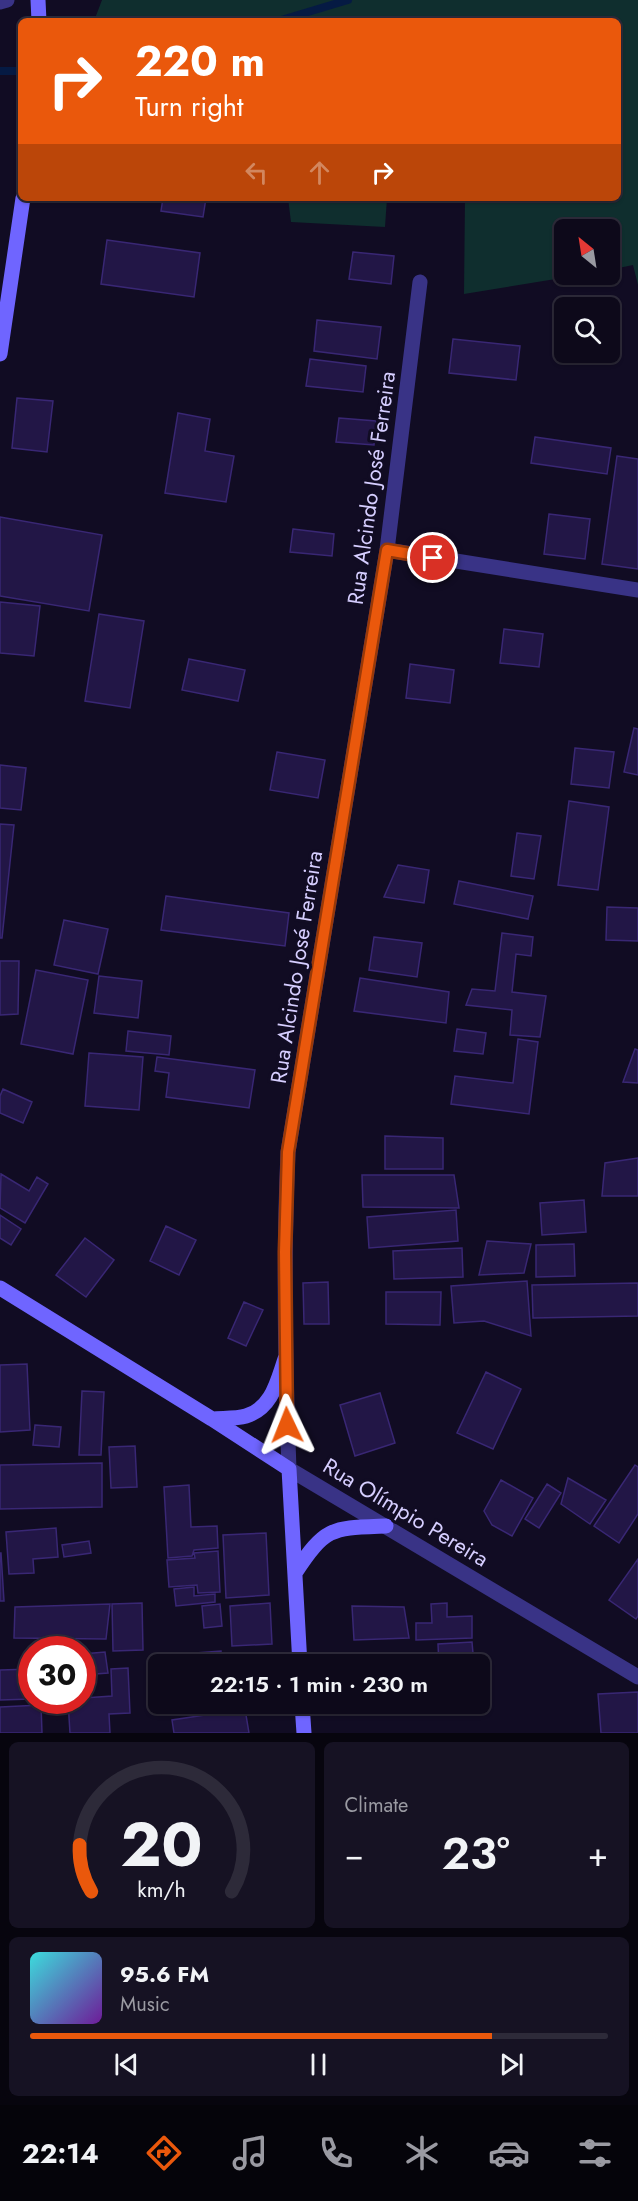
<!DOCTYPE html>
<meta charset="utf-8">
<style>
body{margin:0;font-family:Jost,sans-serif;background:#161223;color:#f1f3f6;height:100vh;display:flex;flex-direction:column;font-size:22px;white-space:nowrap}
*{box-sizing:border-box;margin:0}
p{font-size:20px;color:#9a9aa2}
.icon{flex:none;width:33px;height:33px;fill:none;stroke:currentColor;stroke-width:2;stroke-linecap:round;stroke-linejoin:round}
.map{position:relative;height:1733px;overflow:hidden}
.side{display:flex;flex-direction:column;gap:9px;padding:9px;background:#07050e;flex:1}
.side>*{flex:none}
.guide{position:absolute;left:18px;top:18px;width:603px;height:183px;border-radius:9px;box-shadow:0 2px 4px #0004,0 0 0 2px #2d2a39;background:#ea580c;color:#fff;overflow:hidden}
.needle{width:39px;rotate:330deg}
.tools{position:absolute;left:554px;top:219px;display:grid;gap:12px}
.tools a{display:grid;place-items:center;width:66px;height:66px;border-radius:9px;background:#0d091a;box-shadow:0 2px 4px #0004,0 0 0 2px #2d2a39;font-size:30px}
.speed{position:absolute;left:18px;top:1636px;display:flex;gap:12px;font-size:30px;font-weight:700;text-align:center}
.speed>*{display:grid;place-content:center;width:78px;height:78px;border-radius:50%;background:#0d091a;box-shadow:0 2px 4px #0004,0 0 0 2px #2d2a39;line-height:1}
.speed .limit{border:9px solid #d22;background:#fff;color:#111}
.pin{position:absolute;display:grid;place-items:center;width:51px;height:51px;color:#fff;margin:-26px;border:3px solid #fff;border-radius:50%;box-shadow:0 2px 6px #0007}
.me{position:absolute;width:66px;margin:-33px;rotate:358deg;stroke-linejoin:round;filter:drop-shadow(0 0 4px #0008)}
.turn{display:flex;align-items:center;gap:21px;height:126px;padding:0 18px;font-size:27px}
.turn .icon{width:78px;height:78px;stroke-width:2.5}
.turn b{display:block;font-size:42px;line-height:51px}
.lanes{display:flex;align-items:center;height:57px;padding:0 18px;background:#0003;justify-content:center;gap:30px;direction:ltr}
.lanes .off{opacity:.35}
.big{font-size:45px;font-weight:600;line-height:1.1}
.side .widget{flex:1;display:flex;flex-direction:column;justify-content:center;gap:9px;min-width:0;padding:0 21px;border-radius:9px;background:#161223}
.side .dial{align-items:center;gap:0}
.dial svg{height:156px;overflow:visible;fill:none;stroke:#2d2a39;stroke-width:7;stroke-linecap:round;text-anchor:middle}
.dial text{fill:#f1f3f6;stroke:none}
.song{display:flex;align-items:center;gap:18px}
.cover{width:72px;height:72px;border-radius:9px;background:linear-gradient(135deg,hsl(180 70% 55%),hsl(280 70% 35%))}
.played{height:6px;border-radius:3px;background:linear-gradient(90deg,#ea580c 80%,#2d2a39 80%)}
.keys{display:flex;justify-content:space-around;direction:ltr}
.heat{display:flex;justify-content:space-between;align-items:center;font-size:33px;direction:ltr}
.side .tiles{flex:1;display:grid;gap:9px;grid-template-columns:1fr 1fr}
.widget:last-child{grid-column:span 2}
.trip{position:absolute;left:148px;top:1654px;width:342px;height:60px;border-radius:9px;background:#0d091a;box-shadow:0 2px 4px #0004,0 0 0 2px #2d2a39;font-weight:600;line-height:60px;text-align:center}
.tab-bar{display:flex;height:96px;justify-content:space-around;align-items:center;background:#05040a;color:#9a9aa2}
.tab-bar .icon{width:42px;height:42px}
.tab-bar .on{color:#ea580c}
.tab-bar b{font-size:27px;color:#f1f3f6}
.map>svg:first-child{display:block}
.green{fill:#0f2e2e}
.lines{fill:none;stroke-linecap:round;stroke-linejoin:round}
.stream{stroke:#051a43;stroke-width:8}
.building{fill:#221646;stroke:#392774;stroke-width:1.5}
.street{stroke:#393386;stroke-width:15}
.secondary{stroke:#6f65ff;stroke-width:15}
.route-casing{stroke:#983908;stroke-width:15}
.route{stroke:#ea580c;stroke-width:10}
.labels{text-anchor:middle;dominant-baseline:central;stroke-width:6;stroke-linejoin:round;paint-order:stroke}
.street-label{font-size:22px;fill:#d6ceff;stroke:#110c23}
</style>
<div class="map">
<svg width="638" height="1733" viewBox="0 0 638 1733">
<rect width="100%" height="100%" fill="#110c23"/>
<path class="green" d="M102,0h536v285l-5,-20 -24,5v-40h-45v44l16,1 -116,19 1,-96h153v-177h-524z
M288,198h99l-2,29 -94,-5z"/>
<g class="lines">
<path class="stream" d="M278,21l70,-21
M0,71h21"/>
</g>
<path class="building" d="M163,198h43l-3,19 -42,-6z
M107,240l93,13 -6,44 -93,-13z
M353,252l41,4 -3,28 -42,-5z
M317,320l64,7 -4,32 -63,-8z
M609,327h4l-2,32 -46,-3v-4h44z
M453,339l67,7 -4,34 -67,-7z
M310,359l56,7 -3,26 -57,-6z
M17,398l36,3 -6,51 -35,-4z
M178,413l32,6 -5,32 29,5 -8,46 -61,-9z
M339,418l37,3 -2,24 -38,-3z
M535,437l76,11 -4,26 -76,-11z
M617,456l21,3v110l-36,-5z
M549,514l41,5 -5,40 -41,-5z
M0,517l102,18 -13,76 -89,-15z
M293,529l41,5 -2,22 -42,-4z
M0,602l40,4 -6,50 -34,-3z
M99,614l45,7 -14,87 -45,-7z
M504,629l39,5 -4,33 -39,-4z
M189,659l56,11 -7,31 -56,-11z
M410,664l44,6 -4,33 -44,-5z
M634,728l4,1v46l-14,-3z
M575,748l39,4 -5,36 -38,-4z
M277,752l48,8 -7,38 -48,-8z
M0,765l26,3 -5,42 -21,-2z
M569,801l40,6 -11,83 -40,-5z
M0,824l14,1 -12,113h-2z
M517,833l24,3 -7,43 -23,-3z
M398,865l31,5 -5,33 -40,-6z
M459,881l74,15 -5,23 -74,-15z
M166,896l123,17 -4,33 -124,-16z
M607,907l31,1v33l-32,-1z
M64,920l44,9 -10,45 -44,-9z
M502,933l31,4 -2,19 -15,-2 -4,38 34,4 -6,41 -30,-2 2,-25 -46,-5 6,-16 23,2z
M374,937l48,6 -5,34 -48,-7z
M0,961h19l-1,53 -18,1z
M36,970l52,10 -15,74 -52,-10z
M99,976l43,5 -4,37 -44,-5z
M360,978l89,14 -3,31 -92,-12z
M457,1029l29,4 -3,21 -29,-3z
M128,1031l43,5 -2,19 -43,-4z
M518,1039l20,3 -9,72 -78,-10 4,-28 58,7z
M635,1049l3,1v33l-15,-1z
M89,1053l54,4 -4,53 -54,-4z
M157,1057l98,13 -6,38 -83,-11 3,-24 -14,-2z
M3,1089l29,13 -9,21 -23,-10v-17z
M385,1136l58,2v31h-58z
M638,1158v38h-36l3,-33z
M1,1174l28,17 8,-14 11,7 -23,39 -25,-15z
M362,1175h92l5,33 -96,-1z
M584,1200l2,32 -44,3 -2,-32z
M456,1210l2,31 -89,7 -2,-31z
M0,1215l21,14 -10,16 -11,-7z
M166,1226l30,14 -17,35 -29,-14z
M85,1238l29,22 -28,37 -30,-22z
M487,1241l44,3 -7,29 -45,2z
M574,1244l1,32 -39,1v-32z
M462,1248l1,29 -69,2 -1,-28z
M527,1281l4,55 -47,-15 -30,2 -3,-37z
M328,1282l1,42h-25l-1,-41z
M638,1283v33l-105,2 -1,-33z
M386,1292h55l-1,33 -54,-1z
M244,1302l19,8 -17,36 -18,-8z
M27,1364l3,66 -30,2v-67z
M486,1372l35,17 -28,60 -36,-16z
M82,1391l22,1 -3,63h-22z
M380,1393l15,50 -40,13 -15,-51z
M35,1425l26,2 -2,20 -26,-2z
M135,1446l2,41 -26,1 -2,-41z
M102,1463v44l-102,2v-44z
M635,1465l3,2v47l-19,29 -25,-17z
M568,1478l38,22 -16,24 -29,-20z
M501,1480l32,18 -21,38 -20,-11 -8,-14z
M547,1484l14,9 -22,35 -14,-9z
M189,1485l2,42 26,-1 1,22 -24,2 -2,6 -24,2 -4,-71z
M56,1528l2,29 -25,2 1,14 -25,1 -3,-42z
M266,1533l3,62 -43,3 -3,-63z
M89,1541l2,12 -27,4 -2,-12z
M218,1551l2,41 -22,1 -1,-8 -28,2 -2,-27 28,-2 -1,-5z
M1,1553l3,48h-4v-48z
M638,1559v57l-2,3 -27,-19z
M194,1587v9l21,-2v8l-39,4 -2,-17z
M142,1603l1,47 -30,1 -1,-47z
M270,1603l2,41 -40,2 -2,-40z
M447,1603v14l25,-1v22l-56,2v-17h16l-1,-19z
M110,1604l-4,35 -92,-1 1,-31z
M220,1604l2,22 -18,2 -2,-22z
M352,1606l52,1 5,31 -55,2z
M472,1642l2,23h-35l-1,-21z
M221,1651l1,14h-52l-1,-10z
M105,1652l3,21 -26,2v-21z
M128,1668l2,45 -21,1 1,19h-40l-2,-32h14v-21l2,18 28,-2 -1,-27z
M32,1669v30l-32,1v-30z
M638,1692v41h-37l-3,-39z
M41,1705l1,28h-42v-26z
M245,1709l4,24h-75l-2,-13z"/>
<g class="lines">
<path class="street" d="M0,2l7,-2
M420,282l-33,268 -99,602c-5,106 -3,211 1,317l349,208
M387,550l251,40"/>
<path class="secondary" d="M38,0l1,21
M0,354l23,-156
M0,1288l212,131 77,50 11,196
M212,1419c10,-1 24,0 34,-3 26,-8 31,-34 39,-57
M295,1573c31,-47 37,-45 91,-47
M302,1704l2,29"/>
</g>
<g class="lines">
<g class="route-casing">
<path id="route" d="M287,1425l-2,-173 3,-100 99,-602 46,8"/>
</g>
<use href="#route" class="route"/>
</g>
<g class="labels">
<g class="street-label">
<text transform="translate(371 488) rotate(-82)">Rua Alcindo José Ferreira</text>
<text transform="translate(296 967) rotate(-81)">Rua Alcindo José Ferreira</text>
<text transform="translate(406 1512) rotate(31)">Rua Olímpio Pereira</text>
</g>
</g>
</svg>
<div class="tools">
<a><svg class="needle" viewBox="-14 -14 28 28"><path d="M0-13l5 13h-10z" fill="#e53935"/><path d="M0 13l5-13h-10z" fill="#9a9aa2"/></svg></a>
<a><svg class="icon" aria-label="search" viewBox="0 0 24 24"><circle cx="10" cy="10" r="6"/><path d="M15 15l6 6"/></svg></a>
</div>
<div class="speed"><div class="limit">30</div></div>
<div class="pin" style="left:433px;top:558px;background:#d93025"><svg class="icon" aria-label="arrive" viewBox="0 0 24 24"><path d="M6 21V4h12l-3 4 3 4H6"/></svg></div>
<svg class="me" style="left:287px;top:1425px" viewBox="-20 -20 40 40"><path d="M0-17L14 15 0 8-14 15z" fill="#ea580c" stroke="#fff" stroke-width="4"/></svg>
<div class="trip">22:15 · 1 min · 230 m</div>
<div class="guide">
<div class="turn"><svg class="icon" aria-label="right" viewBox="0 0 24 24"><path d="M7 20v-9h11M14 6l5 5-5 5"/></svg><div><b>220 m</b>Turn right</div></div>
<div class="lanes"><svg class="icon off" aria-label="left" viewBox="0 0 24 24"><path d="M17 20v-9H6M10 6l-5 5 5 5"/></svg><svg class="icon off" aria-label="ahead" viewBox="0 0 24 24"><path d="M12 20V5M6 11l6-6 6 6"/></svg><svg class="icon" aria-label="right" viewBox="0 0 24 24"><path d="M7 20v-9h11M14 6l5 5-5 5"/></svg></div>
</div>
</div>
<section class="side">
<div class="tiles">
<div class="widget dial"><svg viewBox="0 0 100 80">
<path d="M14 69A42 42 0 1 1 86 69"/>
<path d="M14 69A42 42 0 0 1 8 45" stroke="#ea580c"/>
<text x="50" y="56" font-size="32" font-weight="700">20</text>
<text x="50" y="72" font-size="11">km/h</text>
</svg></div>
<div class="widget"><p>Climate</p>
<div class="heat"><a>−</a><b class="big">23°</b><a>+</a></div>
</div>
<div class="widget">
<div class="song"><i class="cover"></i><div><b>95.6 FM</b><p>Music</p></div></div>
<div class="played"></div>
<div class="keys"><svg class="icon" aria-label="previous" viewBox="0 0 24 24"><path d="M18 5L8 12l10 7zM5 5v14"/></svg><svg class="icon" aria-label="pause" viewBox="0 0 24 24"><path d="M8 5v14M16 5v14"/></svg><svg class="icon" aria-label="next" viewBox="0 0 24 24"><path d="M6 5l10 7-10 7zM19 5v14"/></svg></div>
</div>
</div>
</section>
<nav class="tab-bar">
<b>22:14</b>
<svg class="icon on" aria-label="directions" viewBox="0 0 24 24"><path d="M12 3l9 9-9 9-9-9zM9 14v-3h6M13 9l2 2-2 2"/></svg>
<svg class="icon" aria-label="music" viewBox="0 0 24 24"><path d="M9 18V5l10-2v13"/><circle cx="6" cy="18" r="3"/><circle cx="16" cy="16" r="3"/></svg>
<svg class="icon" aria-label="phone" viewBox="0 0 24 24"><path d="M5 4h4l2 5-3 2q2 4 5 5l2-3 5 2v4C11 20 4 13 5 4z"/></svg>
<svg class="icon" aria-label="climate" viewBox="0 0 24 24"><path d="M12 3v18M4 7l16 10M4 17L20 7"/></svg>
<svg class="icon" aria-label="car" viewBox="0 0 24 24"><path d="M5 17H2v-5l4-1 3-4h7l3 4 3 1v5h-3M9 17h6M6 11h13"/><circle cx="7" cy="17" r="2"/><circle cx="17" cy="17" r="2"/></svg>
<svg class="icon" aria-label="filters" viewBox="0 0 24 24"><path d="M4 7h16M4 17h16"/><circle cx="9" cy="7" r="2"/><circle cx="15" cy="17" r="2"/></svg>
</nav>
